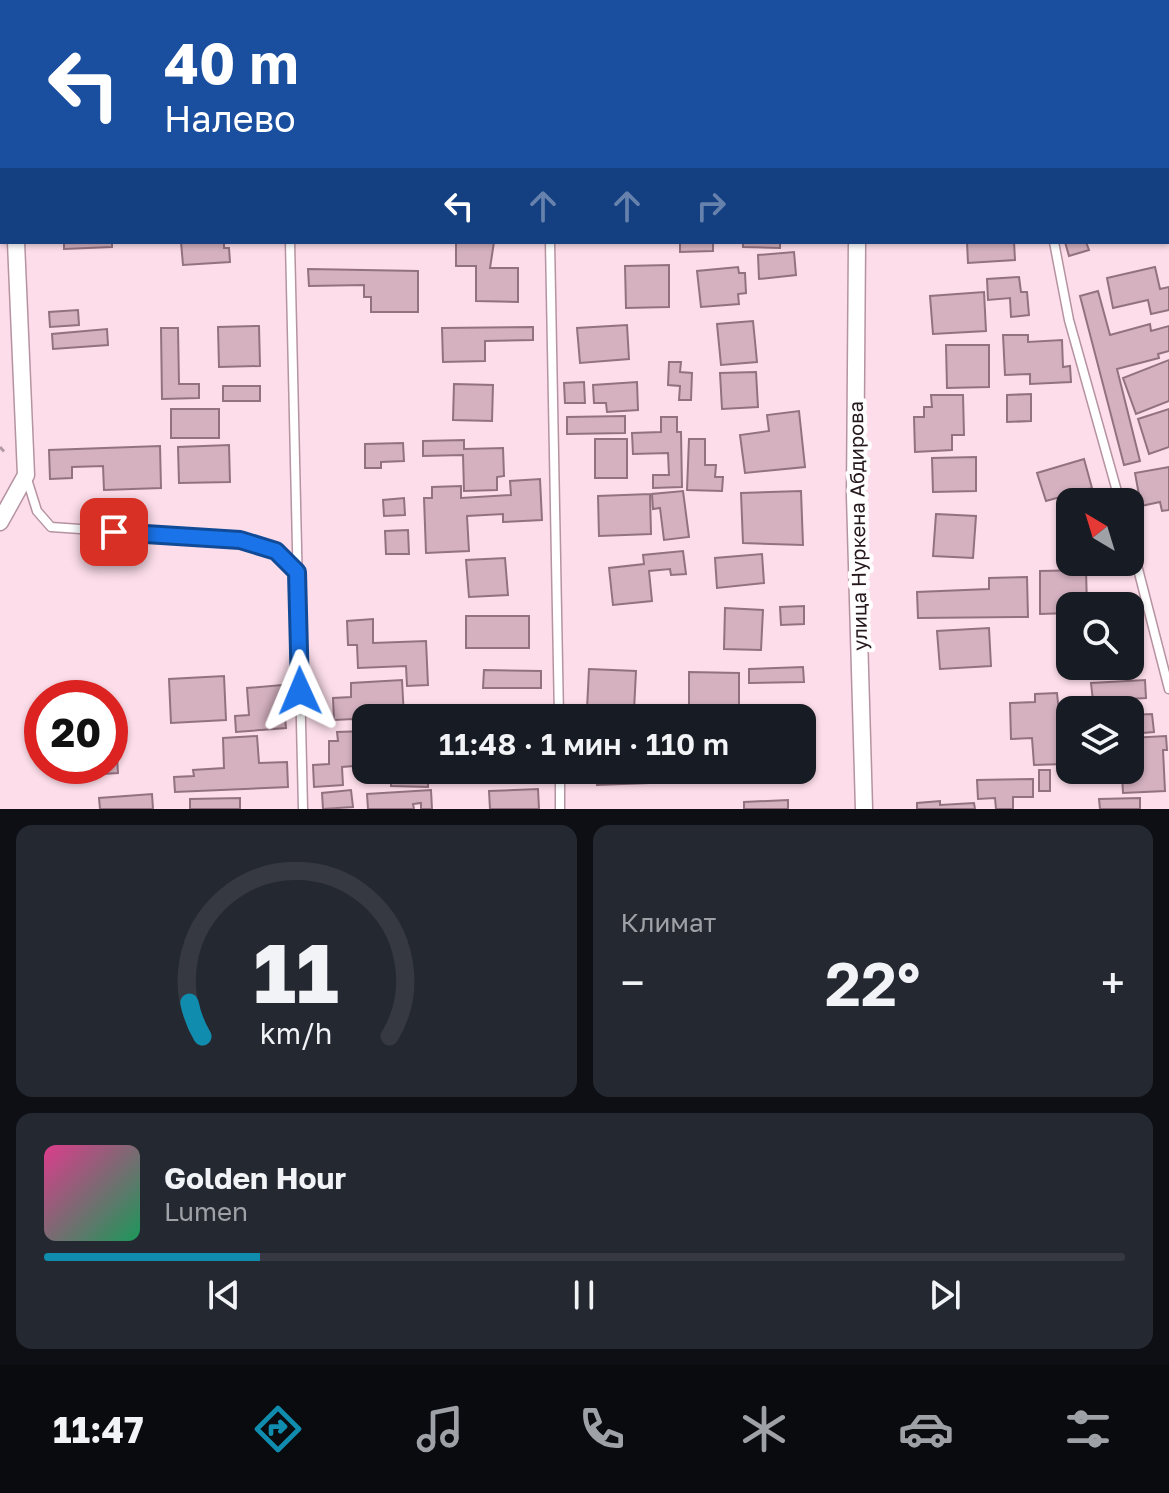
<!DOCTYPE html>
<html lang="ru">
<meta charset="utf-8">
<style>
body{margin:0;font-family:"Golos Text",sans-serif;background:#242831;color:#f1f3f6;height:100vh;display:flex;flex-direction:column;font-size:30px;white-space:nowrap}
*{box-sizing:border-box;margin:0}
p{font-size:26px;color:#9ea1a6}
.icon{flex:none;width:44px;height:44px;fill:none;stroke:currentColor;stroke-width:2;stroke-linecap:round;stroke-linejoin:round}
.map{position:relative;height:809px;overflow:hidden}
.details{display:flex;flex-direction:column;gap:16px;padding:16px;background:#0d0f14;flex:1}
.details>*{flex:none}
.guide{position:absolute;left:0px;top:0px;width:1170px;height:244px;box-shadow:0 2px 6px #0004;background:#1a4fa0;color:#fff;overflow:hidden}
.needle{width:52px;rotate:322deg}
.controls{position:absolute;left:1056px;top:488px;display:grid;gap:16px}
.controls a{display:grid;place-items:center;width:88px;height:88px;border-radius:16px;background:#171b24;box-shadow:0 2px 6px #0004;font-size:40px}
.speed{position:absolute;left:24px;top:680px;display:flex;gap:16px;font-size:40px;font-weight:700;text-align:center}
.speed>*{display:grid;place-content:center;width:104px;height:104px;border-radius:50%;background:#171b24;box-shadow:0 2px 6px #0004;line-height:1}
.speed .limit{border:12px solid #d22;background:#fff;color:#111}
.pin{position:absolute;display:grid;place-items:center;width:68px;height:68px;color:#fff;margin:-34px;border-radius:16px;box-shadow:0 4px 12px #0006}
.me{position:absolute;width:88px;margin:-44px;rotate:359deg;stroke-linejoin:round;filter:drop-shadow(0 0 6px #0008)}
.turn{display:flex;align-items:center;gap:28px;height:168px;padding:0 32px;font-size:36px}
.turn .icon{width:104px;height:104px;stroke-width:2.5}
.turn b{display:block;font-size:56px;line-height:68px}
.lanes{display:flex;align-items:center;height:76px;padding:0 32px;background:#0003;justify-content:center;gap:40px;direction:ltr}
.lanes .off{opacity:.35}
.big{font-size:60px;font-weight:600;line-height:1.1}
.details .card{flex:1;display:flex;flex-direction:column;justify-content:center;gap:12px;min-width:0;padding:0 28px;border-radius:16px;background:#242831}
.details .dial{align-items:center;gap:0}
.dial svg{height:208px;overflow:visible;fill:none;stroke:#363941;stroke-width:7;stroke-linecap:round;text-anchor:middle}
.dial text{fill:#f1f3f6;stroke:none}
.song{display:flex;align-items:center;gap:24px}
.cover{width:96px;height:96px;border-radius:12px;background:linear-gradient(135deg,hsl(330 70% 55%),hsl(150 70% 35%))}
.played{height:8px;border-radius:4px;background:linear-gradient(90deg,#108cae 20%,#363941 20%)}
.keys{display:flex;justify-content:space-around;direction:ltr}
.heat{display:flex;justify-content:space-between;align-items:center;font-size:44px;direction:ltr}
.details .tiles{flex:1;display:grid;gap:16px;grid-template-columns:1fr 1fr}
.card:last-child{grid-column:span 2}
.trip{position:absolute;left:352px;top:704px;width:464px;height:80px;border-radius:16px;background:#171b24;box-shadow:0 2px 6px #0004;font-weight:600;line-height:80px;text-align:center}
.tab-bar{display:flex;height:128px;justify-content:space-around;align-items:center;background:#090b0e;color:#9ea1a6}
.tab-bar .icon{width:56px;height:56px}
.tab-bar .current{color:#108cae}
.tab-bar b{font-size:36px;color:#f1f3f6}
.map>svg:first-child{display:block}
.building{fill:#d5b1c0;stroke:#937280;stroke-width:2}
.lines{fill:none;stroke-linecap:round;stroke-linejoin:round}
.lane-casing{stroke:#b693a1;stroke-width:11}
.street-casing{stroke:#b693a1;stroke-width:19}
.path{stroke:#b299a3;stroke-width:3;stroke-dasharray:6 6;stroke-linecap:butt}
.lane{stroke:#fff;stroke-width:8}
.street{stroke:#fff;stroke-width:16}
.route-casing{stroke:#114b97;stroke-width:20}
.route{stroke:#1a73e8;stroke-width:14}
.labels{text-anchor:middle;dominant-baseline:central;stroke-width:8;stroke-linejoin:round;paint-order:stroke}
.street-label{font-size:20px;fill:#25181d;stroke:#fff}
</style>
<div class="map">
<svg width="1169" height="809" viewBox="0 0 1169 809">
<rect width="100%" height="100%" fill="#fcdde9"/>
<path class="building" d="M673,0h66v2h-66z
M908,0h81v2h-81z
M64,242h48v5l-48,2z
M181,242h43v6h5l1,14 -47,3z
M456,242h38l-4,26h28v34l-42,-1v-35h-20z
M680,242h33v9l-33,1z
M743,242h37v6l-37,-1z
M967,242h47l1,18 -47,3z
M1065,242h21l3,8 -20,6z
M794,252l2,23 -37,4 -1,-24z
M669,265v42l-43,1 -1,-42z
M738,267l1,6h6l1,20 -8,1 1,10 -38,3 -4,-36z
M1155,267l5,22 9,-2v23l-18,4 -3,-14 -35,8 -6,-30z
M308,269l110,2v41h-47v-15h-7v-12l-55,1z
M1019,277l2,15h6l2,23 -18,2 -1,-19 -22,2 -1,-21z
M1098,291l12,44 40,-11 1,7 18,-5v25l-11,3 1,4 -42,11 23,92 -16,4 -44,-169z
M984,292l2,39 -53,3 -3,-38z
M78,310l1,15 -29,2 -1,-15z
M753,321l4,41 -36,3 -4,-41z
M627,325l2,34 -49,4 -3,-35z
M259,326l1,40 -41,1 -1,-40z
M533,327v13l-48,1v20l-42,1 -1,-34z
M161,328h17l1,56h20v14l-37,1z
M107,329l1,16 -55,4 -1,-15z
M1003,335h25v7l34,-2 1,27 7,-1 1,16 -41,2v-10l-25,1z
M946,345h43v42l-42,1z
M1169,360v41l-33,13 -13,-36z
M669,362h12l-1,10 12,1 -1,27h-12l1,-14 -12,-1z
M756,372l2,35 -36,2 -2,-36z
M584,382l1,21h-20l-1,-20z
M637,382l1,28 -31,2 -1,-9h-12l-1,-18z
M454,384l39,1 -1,36 -39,-1z
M223,386h37v15h-37z
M1031,394v27l-24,1v-27z
M931,395h32l1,40h-12v15l-37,2 -1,-35h10v-10h8z
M171,409h48v29h-48z
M1169,409v38l-20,7 -11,-35z
M799,411l6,56 -60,6 -5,-38 29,-4 -2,-16z
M625,416v17l-58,1v-17z
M661,417h16v15h4l1,55 -29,1v-13h16l-1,-22 -35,1 -1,-21 29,-1z
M595,439h32v39h-32z
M689,439h16v26h11l-1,12h8l-1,14 -35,-1z
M464,440v9l39,-1 1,28 -7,1v13l-33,1 -1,-36 -40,1v-15z
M403,443l1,18 -23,1v6h-16v-24z
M229,445l1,37 -51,1 -1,-36z
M160,446l1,42 -57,2 -1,-24 -31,1v11l-22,1 -1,-29z
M976,457v34l-43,1 -1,-34z
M1084,459l8,29 -46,13 -9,-28z
M1169,467v43l-7,1 -2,-9 -19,4 -6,-33z
M540,479l2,41 -39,2v-8l-36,2 2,35 -43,2 -2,-55h8v-11l29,-1v12l50,-3 -1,-14z
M683,491l6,46 -25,3 -4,-32 -7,1 -1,-15z
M801,491l2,54 -60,-2 -2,-50z
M650,494l1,40 -52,2 -1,-40z
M404,498l1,17 -21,1 -1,-16z
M936,514l40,2 -3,42 -40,-2z
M408,530l1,24h-23l-1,-23z
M683,551l3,23 -15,1 -1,-6 -21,2 3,30 -39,4 -4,-37 35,-4 -1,-9z
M762,554l2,29 -47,5 -2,-30z
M505,558l3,37 -39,2 -3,-37z
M1086,570l1,36h-17v7l-30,1v-43z
M1027,577l1,40 -110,1 -1,-26 72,-3v-11z
M804,606v18l-23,1 -1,-18z
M725,608l38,2 -2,40 -37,-1z
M466,616h63v32h-63z
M373,619v24l53,-2 2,44 -21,1 -1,-20 -48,2 -1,-23h-9l-1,-24z
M1130,625h13v21h-5v28l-54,1v-9h46z
M989,628l2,38 -51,3 -3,-38z
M803,667l1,15 -55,1v-14z
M589,669l47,2 -2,40 -47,-2z
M484,670l57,1v17h-58z
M689,672l50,1v44h-50z
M224,676l2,44 -55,3 -2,-44z
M402,680l2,37 -38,1v9h-12v-8l-20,1 -1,-22 18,-1v-14z
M1145,680l1,18 -53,3 -2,-18z
M282,685l4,43 -50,4 -1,-16 14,-1 -2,-27z
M1057,693l7,71 -30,1 -2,-27 -21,1 -1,-36 25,-1v-8z
M806,709v12l-4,-3h-29v-8z
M436,714v4h-26v-3z
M1152,714l2,18 -24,2v-19z
M484,715v3h-40v-1z
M366,731v34l-24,2 1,18 -29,2 -1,-22 16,-1v-23h9l-1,-9z
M257,736l2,27 28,-1 1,25 -113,5 -1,-15 20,-1 -1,-6 31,-2 -1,-30z
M1166,736l1,14h-4l2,41 -42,2 -1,-18h-8v-5h16v-32z
M110,740h6l2,33 -32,2 -1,-9h25z
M802,755h3l1,16 -48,5 -1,-6h45z
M490,770h26v8h-26z
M596,770h53v13l-52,2z
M1039,770h11v21h-11z
M391,777h37v10l-37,-1z
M1033,779v18h-20v12h-17l-1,-11 -17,1 -1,-19z
M538,789l1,20h-49l-1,-18z
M351,790l2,17 -30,2 -1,-16z
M431,790l1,19h-11v-6l-8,1 1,5h-46l-1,-15z
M152,794l1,15h-53l-1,-11z
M240,798v11h-50v-10z
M1140,798v11h-40l-1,-10z
M788,800v9h-44v-7z
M940,801v4l34,-2 1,6h-58v-6z"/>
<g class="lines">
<g class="lane-casing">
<path id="lane" d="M285,0v2
M547,0v2
M996,0v2
M1129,0l1,2
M1168,141l1,4
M290,242l13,567
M550,242l9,476
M1054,242l15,78 51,182
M26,476l11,35 14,16 189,13 36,11 20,21
M1130,538l39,151
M560,770v39"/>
</g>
<g class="street-casing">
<path id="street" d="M855,0v2
M146,2l1,-2
M0,186l2,-3
M857,242l-2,254 9,313
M0,522l26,-47 -10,-233"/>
</g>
<path class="path" d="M0,100l2,5
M0,447l8,9"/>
<use href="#lane" class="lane"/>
<use href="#street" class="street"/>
</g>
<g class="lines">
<g class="route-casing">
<path id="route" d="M114,532l126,8 36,11 21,21 3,119"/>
</g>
<use href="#route" class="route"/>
</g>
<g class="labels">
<g class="street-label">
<text transform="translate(857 526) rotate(-91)">улица Нуркена Абдирова</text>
</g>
</g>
</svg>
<div class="controls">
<a><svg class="needle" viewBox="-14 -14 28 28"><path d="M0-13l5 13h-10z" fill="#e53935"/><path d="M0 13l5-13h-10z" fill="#9ea1a6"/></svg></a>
<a><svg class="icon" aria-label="search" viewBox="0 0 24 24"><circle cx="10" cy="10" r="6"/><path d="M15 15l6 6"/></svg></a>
<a><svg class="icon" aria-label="layers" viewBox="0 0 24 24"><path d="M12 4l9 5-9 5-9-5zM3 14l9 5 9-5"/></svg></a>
</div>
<div class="speed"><div class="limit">20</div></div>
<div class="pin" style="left:114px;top:532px;background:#d93025"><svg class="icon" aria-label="arrive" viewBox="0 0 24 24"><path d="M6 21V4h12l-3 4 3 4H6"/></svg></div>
<svg class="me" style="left:300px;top:691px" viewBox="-20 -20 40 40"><path d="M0-17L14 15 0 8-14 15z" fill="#1a73e8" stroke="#fff" stroke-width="4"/></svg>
<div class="trip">11:48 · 1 мин · 110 m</div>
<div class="guide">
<div class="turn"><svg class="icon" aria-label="left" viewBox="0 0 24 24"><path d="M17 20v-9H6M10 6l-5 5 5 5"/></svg><div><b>40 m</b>Налево</div></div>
<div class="lanes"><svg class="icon" aria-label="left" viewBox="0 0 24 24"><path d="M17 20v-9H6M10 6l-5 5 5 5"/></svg><svg class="icon off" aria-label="ahead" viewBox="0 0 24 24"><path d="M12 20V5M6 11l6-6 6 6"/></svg><svg class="icon off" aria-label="ahead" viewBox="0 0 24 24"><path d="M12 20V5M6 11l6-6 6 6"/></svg><svg class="icon off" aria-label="right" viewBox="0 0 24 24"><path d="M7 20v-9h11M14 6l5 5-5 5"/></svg></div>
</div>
</div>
<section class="details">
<div class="tiles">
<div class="card dial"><svg viewBox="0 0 100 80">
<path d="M14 69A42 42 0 1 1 86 69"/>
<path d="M14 69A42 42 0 0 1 9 56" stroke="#108cae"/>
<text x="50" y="56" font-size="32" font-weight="700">11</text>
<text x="50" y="72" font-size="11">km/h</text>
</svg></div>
<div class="card"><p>Климат</p>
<div class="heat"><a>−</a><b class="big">22°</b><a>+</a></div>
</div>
<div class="card">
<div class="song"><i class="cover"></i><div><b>Golden Hour</b><p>Lumen</p></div></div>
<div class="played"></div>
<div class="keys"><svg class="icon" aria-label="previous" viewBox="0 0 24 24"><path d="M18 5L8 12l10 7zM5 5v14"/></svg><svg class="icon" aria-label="pause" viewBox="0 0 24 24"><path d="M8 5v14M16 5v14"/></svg><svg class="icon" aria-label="next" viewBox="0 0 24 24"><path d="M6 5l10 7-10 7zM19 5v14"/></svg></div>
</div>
</div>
</section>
<nav class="tab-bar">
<b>11:47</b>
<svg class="icon current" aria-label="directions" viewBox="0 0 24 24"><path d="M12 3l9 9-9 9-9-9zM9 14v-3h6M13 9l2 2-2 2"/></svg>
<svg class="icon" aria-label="music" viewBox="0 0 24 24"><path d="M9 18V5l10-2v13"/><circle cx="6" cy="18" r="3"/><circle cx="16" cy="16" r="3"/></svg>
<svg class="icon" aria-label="phone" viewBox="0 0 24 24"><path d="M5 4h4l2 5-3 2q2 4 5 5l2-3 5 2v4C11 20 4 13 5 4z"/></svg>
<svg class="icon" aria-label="climate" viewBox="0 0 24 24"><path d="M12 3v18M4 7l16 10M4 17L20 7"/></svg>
<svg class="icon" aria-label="car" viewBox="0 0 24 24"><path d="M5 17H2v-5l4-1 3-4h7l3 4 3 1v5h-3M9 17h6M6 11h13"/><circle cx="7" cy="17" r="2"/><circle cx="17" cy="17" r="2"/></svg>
<svg class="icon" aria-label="filters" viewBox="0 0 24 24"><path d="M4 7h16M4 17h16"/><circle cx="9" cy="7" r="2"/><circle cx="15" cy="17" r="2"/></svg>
</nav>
